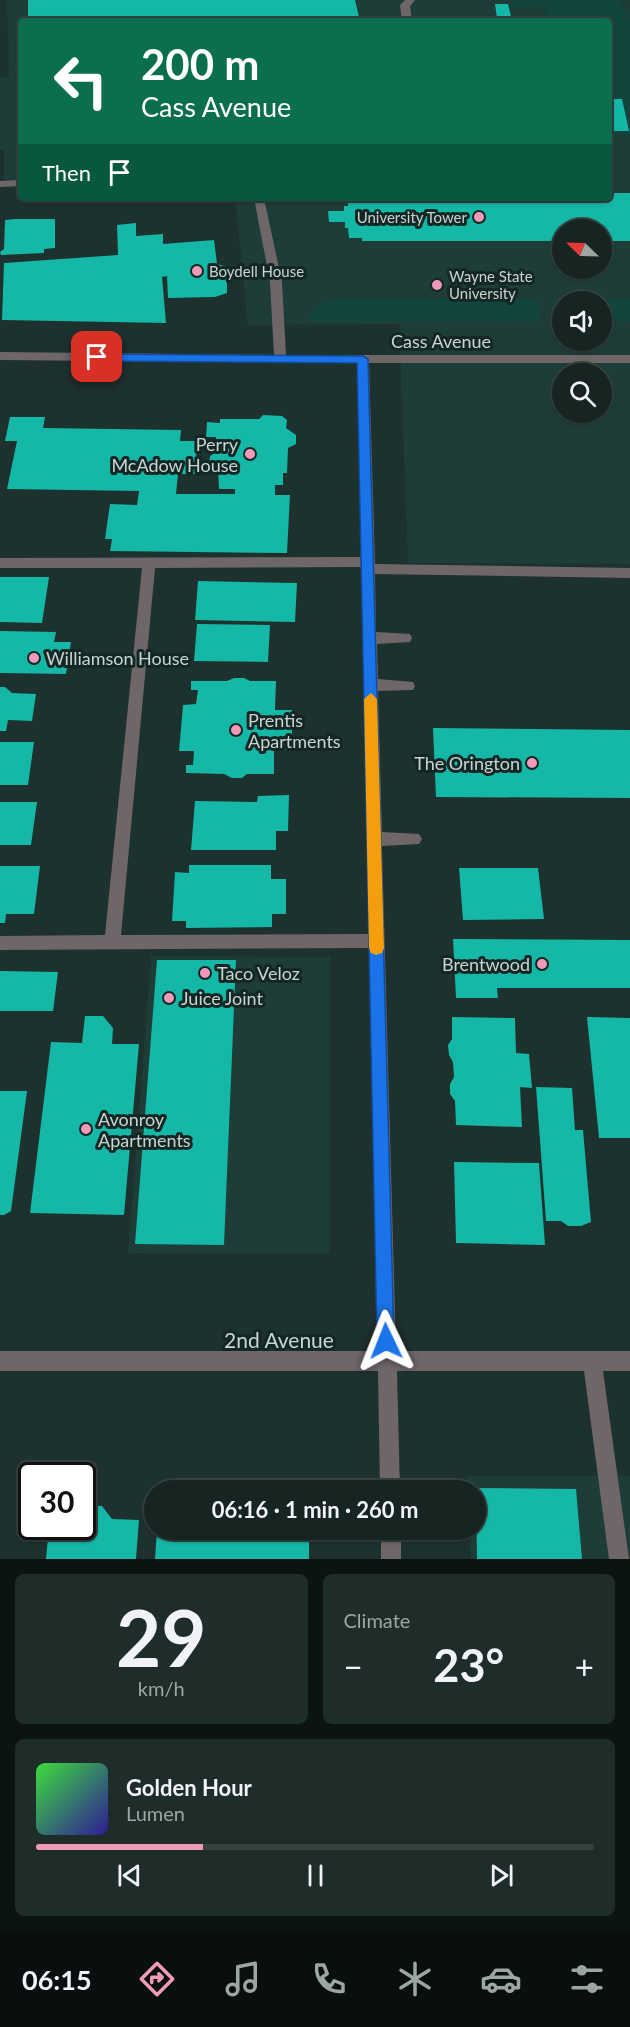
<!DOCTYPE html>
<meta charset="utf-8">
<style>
body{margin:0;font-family:Lato,sans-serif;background:#1f2d2a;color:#f1f3f6;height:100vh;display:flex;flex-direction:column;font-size:22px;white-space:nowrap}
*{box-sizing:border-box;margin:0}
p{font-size:20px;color:#9ea5a5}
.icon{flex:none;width:33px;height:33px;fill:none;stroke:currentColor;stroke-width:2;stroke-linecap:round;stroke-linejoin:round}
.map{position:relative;height:1559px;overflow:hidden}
.side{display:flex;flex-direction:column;gap:15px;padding:15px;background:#0c1413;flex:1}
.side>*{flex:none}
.banner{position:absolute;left:18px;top:18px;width:594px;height:183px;border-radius:6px;box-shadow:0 2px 4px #0004,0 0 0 2px #354240;background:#0b6e4f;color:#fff;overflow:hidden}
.needle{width:39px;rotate:293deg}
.controls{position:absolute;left:552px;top:219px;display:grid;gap:12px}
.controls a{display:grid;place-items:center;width:60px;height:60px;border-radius:50%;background:#162522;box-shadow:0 2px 4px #0004,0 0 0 2px #354240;font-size:30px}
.speed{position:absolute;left:18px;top:1462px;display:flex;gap:12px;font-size:30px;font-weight:700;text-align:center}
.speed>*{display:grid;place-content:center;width:78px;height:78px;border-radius:50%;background:#162522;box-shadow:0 2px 4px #0004,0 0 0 2px #354240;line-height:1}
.speed .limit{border:3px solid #111;border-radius:9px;background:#fff;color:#111}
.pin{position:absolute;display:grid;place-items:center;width:51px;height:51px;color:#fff;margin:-26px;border-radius:12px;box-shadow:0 3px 9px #0006}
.me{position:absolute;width:66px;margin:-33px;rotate:358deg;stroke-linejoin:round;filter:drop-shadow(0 0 4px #0008)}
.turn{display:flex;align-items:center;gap:21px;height:126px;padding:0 24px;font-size:27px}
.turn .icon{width:78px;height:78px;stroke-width:2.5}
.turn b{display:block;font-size:42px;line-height:51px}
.then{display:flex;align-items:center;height:57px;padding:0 24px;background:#0003;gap:12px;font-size:22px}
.big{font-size:45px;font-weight:700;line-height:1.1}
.side .card{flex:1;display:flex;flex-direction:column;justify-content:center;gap:9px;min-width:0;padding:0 21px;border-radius:9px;background:#1f2d2a}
.side .dial{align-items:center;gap:0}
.dial b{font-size:78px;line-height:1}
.song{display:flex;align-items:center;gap:18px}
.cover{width:72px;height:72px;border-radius:9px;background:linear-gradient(135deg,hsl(120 70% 55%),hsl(250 70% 35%))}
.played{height:6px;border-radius:3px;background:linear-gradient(90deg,#ef9ab8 30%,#354240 30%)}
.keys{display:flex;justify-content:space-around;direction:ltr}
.heat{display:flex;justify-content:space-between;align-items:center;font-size:33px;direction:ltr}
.side .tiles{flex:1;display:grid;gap:15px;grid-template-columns:1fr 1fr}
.card:last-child{grid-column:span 2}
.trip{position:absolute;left:144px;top:1480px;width:342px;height:60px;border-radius:30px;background:#162522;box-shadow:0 2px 4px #0004,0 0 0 2px #354240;font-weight:700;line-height:60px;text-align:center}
.dock{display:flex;height:96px;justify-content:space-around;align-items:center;background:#090f0e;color:#9ea5a5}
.dock .icon{width:42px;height:42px}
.dock .selected{color:#ef9ab8}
.dock b{font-size:27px;color:#f1f3f6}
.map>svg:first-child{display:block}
.built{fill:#1e3c38;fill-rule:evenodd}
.green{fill:#13453f}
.building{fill:#15b7a7}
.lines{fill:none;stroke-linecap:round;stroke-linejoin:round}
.minor{fill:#6f6668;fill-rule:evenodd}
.route{fill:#1a73e8;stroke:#114b97;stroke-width:1.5}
.slow{fill:#f59e0b}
.poi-dot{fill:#ef9ab8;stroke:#132724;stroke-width:2}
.labels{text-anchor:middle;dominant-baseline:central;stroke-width:6;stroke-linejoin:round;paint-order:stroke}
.far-poi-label{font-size:15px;fill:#c9d5d2;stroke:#132724;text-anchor:start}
.street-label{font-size:18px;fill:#c9d5d2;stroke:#132724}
.poi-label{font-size:18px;fill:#c9d5d2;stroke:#132724;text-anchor:start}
.near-street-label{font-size:21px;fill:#c9d5d2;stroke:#132724}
</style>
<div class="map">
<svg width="630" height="1559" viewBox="0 0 630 1559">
<rect width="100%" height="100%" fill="#1d312e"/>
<path class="built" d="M7,0h623v564l-222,-1 -9,-239 -151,1 -13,-127h374v-177h-588v161l-17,1v-33h-4v-73l9,-1zM562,230h40v38h-40zM562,302h40v38h-40zM562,374h40v38h-40z
M151,956l179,1v297l-202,-1z
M466,1476h164v83h-159l-2,-29h7v-39h-9z"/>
<path class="green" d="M524,0h96l10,22v114l-21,-1v-4h20l-7,-32h-13v-78h-61l-3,-14 -31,1 -2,-7z
M336,299h201l3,22h-230c3,-16 11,-19 26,-22z
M552,299h78v23h-28v-20h-40v20h-5z"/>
<path class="building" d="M28,0h327l5,21h-332z
M495,4h13l4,17h-17l2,-3z
M609,99h13l7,32h-20z
M609,193h21v48h-28v-11h-40v11h-200v-3h-13l-1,-10h-3v-6h-16l-1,-11h16v-5h4v-8h261z
M15,219h40v29l-11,1v4l-43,2 -1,-3 4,-3 1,-29z
M136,223v13l27,-2v10l51,-4 3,24 10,3v26l-12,4 -47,1 -1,-22 -5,1 4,46 -164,-3 2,-57 114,-8 -1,-30z
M263,415l19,1 5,4 -1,8 10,7v9l-8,4 -1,25h-4v12h-8v10h15l-3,58 -177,-2 2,-12h-7l5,-35 27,1 2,-14 -132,-2 10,-48h-12l5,-24h35l-2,11 138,2 -1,11h17l-2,33h-17l-2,20h59v-5h-16l-1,-20h-6l-3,-3 1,-10 5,-3 1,-16h-10l1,-15 13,1v-4h39z
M0,577h49l-7,46 -42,-1z
M198,581l99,2 -2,39 -100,-2z
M197,624l73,1 -2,37 -74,-1z
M0,631l56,1 -2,10h17l-5,32 -66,-1z
M234,678h10l6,3h26l-1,29h17v39l-18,1v24h-27l-5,4h-10l-8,-4 -38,-1v-8h7l1,-14h-15l4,-46 13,-1 2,-14h-7v-9h36z
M0,687h5l7,6 24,1 -4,27 -24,-1 -2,11h-6z
M433,728l197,2v68l-194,-1z
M0,742h34l-6,43h-28z
M289,795l-1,36h-12v19h-85l4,-49 62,1 1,-6z
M0,802h37l-6,43h-31z
M189,865h82v14h15v35h-14v13l-86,1v-7h-14l3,-49 14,1z
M0,866h40l-6,48h-28l-1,9h-5z
M459,868h79l6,51 -81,1z
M453,939l177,1v48h-133l1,10h-42z
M157,960h79l-12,285 -89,-1z
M0,971l58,1 -5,39h-53z
M85,1016h18l10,12 -1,16h27l-15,171 -94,-2 21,-171 31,1z
M452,1017l63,1 1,35 13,1 3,34 -12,-1 2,40 -66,-2 -1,-24 -5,-7v-10l4,-7 -1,-15 -4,-7 -1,-10 4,-6z
M587,1017l43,1v120h-31z
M536,1087l36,1 3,42h8l8,92 -10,4h-13l-7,-5h-15z
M0,1091h27l-16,120 -7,4h-4z
M454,1162l85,1 6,82 -89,-2z
M473,1488l103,1 6,70h-105l-1,-68z
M88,1505l14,1 10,13 27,1 -3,39h-90l3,-32h33v-16z
M157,1530h152v29h-154z"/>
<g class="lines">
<path class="minor" d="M405,0h10l-5,6 2,15h-10l-2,-16z
M21,180v6l-21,1v-6z
M254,198h10l18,84 4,73h344v8h-261l6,201 255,4v10l-255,-4 1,58 34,2 2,4 -2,4 -33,2 1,35 35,3 2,4 -2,4 -35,1 4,141 37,2 3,5 -3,5 -37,2 14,505h234v20h-27l26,188h-20l-25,-188h-187l3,120h-20l-2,-120h-378v-20h377l-8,-403 -369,2v-14l105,-1 37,-367h-142v-10l361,-1 -4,-194 -357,-3v-8l274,3 -4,-73zM361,567l8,367 -248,1 34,-367z
M381,1530h20v29h-20z"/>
</g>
<path class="route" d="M97,354l266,2 5,3 26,982 -2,6 -6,3 -6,-3 -3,-6 -20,-978 -260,-2 -6,-4z"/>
<path class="slow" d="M371,693l6,6 7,249 -2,5 -6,2 -5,-2 -2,-5 -5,-249z"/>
<g class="poi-dot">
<circle cx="479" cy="217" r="6"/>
<circle cx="197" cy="271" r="6"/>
<circle cx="437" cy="285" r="6"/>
<circle cx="250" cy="454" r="6"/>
<circle cx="34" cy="658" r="6"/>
<circle cx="236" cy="730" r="6"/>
<circle cx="532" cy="763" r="6"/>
<circle cx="542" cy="964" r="6"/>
<circle cx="205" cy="973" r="6"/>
<circle cx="169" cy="998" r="6"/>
<circle cx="86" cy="1129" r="6"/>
</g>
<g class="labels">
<g class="far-poi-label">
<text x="467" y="217" text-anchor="end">University Tower</text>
<text x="209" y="271">Boydell House</text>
<text x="449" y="276">Wayne State<tspan x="449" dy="17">University</tspan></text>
</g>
<g class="street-label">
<text x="441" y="341">Cass Avenue</text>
</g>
<g class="poi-label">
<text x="238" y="444" text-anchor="end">Perry<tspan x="238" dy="21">McAdow House</tspan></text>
<text x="46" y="658">Williamson House</text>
<text x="248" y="720">Prentis<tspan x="248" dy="21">Apartments</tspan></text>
<text x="520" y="763" text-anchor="end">The Orington</text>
<text x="530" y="964" text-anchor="end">Brentwood</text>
<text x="217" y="973">Taco Veloz</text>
<text x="181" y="998">Juice Joint</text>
<text x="98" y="1119">Avonroy<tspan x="98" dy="21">Apartments</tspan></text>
</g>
<g class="near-street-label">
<text x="279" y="1339">2nd Avenue</text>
</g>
</g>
</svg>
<div class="controls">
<a><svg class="needle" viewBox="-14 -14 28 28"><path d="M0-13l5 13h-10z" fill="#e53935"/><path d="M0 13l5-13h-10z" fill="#9ea5a5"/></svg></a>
<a><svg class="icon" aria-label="sound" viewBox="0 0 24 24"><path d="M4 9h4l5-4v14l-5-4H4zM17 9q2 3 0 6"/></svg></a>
<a><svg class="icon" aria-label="search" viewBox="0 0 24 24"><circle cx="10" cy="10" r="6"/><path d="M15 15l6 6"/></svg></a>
</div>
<div class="speed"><div class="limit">30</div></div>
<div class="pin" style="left:97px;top:357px;background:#d93025"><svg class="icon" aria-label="arrive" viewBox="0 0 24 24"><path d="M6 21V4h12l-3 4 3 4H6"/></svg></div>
<svg class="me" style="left:386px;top:1341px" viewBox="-20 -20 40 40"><path d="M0-17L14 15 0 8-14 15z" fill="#1a73e8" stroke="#fff" stroke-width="4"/></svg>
<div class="trip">06:16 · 1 min · 260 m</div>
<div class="banner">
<div class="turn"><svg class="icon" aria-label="left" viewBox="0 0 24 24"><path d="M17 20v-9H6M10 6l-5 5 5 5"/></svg><div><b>200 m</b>Cass Avenue</div></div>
<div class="then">Then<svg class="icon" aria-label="arrive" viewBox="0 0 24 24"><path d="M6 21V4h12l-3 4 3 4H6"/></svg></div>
</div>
</div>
<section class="side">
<div class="tiles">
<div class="card dial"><b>29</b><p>km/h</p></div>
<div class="card"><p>Climate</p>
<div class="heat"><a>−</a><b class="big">23°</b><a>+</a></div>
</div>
<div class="card">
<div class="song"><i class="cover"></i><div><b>Golden Hour</b><p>Lumen</p></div></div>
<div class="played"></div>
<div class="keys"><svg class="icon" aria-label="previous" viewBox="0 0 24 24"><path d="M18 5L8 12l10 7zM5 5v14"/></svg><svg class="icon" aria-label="pause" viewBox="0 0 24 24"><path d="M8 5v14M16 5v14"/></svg><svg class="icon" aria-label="next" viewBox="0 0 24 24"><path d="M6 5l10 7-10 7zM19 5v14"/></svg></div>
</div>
</div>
</section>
<nav class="dock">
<b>06:15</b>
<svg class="icon selected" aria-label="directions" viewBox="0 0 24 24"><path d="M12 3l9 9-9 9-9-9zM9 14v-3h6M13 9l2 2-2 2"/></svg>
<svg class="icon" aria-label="music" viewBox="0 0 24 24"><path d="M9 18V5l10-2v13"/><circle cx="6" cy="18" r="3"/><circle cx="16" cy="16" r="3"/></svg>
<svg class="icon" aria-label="phone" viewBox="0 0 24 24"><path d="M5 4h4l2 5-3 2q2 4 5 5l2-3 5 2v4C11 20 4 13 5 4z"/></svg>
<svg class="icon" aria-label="climate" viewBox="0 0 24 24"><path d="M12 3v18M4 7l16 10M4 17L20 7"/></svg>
<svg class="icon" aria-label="car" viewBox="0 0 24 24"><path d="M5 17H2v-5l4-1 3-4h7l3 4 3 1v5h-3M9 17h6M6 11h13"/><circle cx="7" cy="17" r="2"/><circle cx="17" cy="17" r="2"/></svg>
<svg class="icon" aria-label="filters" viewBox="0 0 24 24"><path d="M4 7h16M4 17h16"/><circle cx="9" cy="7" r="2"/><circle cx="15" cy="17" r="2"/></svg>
</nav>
